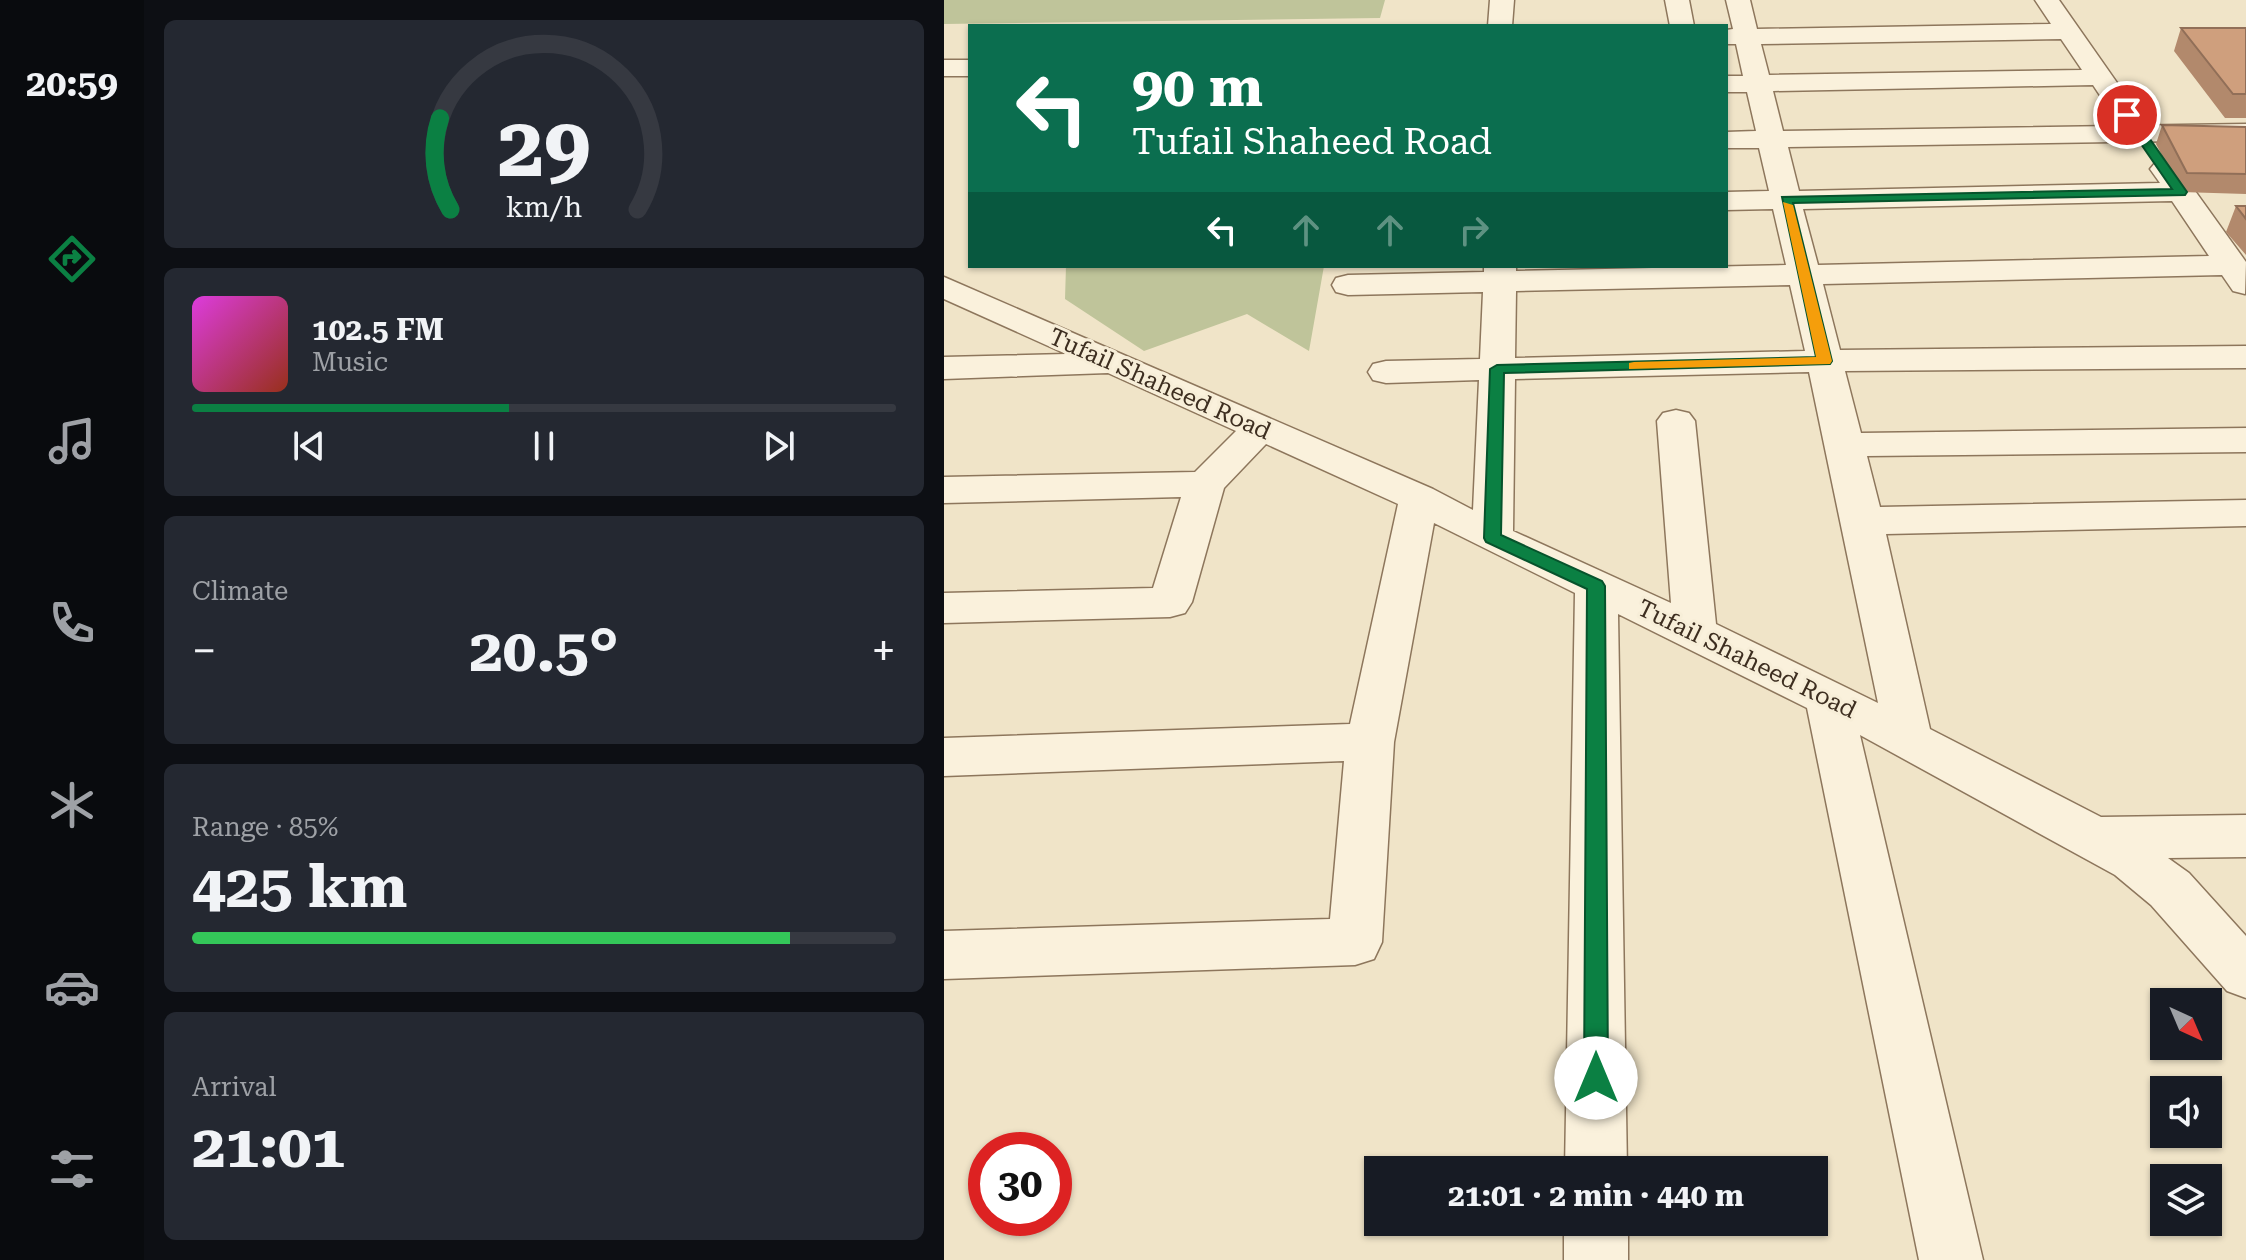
<!DOCTYPE html>
<meta charset="utf-8">
<style>
body{margin:0;font-family:"Roboto Serif",serif;background:#242831;color:#f1f3f6;height:100vh;display:flex;flex-direction:column;font-size:30px;white-space:nowrap}
*{box-sizing:border-box;margin:0}
p{font-size:26px;color:#9ea1a6}
.icon{flex:none;width:44px;height:44px;fill:none;stroke:currentColor;stroke-width:2;stroke-linecap:round;stroke-linejoin:round}
.map{position:relative;flex:1;overflow:hidden}
.side{display:flex;flex-direction:column;gap:20px;padding:20px;background:#0d0f14;width:800px}
.side>*{flex:none}
.guide{position:absolute;left:24px;top:24px;width:760px;height:244px;border-radius:0px;box-shadow:0 2px 6px #0004;background:#0b6e4f;color:#fff;overflow:hidden}
.needle{width:52px;rotate:136deg}
.fabs{position:absolute;left:1206px;top:988px;display:grid;gap:16px}
.fabs a{display:grid;place-items:center;width:72px;height:72px;border-radius:0px;background:#171b24;box-shadow:0 2px 6px #0004;font-size:40px}
.speed{position:absolute;left:24px;top:1132px;display:flex;gap:16px;font-size:40px;font-weight:700;text-align:center}
.speed>*{display:grid;place-content:center;width:104px;height:104px;border-radius:50%;background:#171b24;box-shadow:0 2px 6px #0004;line-height:1}
.speed .limit{border:12px solid #d22;background:#fff;color:#111}
.pin{position:absolute;display:grid;place-items:center;width:68px;height:68px;color:#fff;margin:-34px;border:4px solid #fff;border-radius:50%;box-shadow:0 2px 8px #0007}
.me{position:absolute;width:88px;margin:-44px;rotate:0deg;stroke-linejoin:round;filter:drop-shadow(0 0 6px #0008)}
.turn{display:flex;align-items:center;gap:28px;height:168px;padding:0 32px;font-size:36px}
.turn .icon{width:104px;height:104px;stroke-width:2.5}
.turn b{display:block;font-size:56px;line-height:68px}
.lanes{display:flex;align-items:center;height:76px;padding:0 32px;background:#0003;justify-content:center;gap:40px;direction:ltr}
.lanes .off{opacity:.35}
.big{font-size:60px;font-weight:700;line-height:1.1}
.side .widget{flex:1;display:flex;flex-direction:column;justify-content:center;gap:12px;min-width:0;padding:0 28px;border-radius:12px;background:#242831}
.side .dial{align-items:center;gap:0}
.dial svg{height:208px;overflow:visible;fill:none;stroke:#363941;stroke-width:7;stroke-linecap:round;text-anchor:middle}
.dial text{fill:#f1f3f6;stroke:none}
.song{display:flex;align-items:center;gap:24px}
.cover{width:96px;height:96px;border-radius:12px;background:linear-gradient(135deg,hsl(300 70% 55%),hsl(10 70% 35%))}
.played{height:8px;border-radius:4px;background:linear-gradient(90deg,#0b8043 45%,#363941 45%)}
.keys{display:flex;justify-content:space-around;direction:ltr}
.heat{display:flex;justify-content:space-between;align-items:center;font-size:44px;direction:ltr}
.charge{height:12px;border-radius:6px;background:linear-gradient(90deg,#34c759 85%,#363941 0)}
.trip{position:absolute;left:420px;top:1156px;width:464px;height:80px;border-radius:0px;background:#171b24;box-shadow:0 2px 6px #0004;font-weight:700;line-height:80px;text-align:center}
main{display:flex;flex:1;min-height:0}
.tabs{display:flex;flex-direction:column;width:144px;justify-content:space-around;align-items:center;background:#090b0e;color:#9ea1a6}
.tabs .icon{width:56px;height:56px}
.tabs .active{color:#0b8043}
.tabs b{font-size:36px;color:#f1f3f6}
.map>svg:first-child{display:block}
.cemetery{fill:#bfc49a}
.lines{fill:none;stroke-linecap:round;stroke-linejoin:round}
.minor-casing{stroke:#8d765c;stroke-width:3}
.minor{fill:#faf1dc;fill-rule:evenodd}
.wall{fill:#b2896c}
.building{fill:#cf9f7d;stroke:#916f58;stroke-width:2}
.route{fill:#0b8043;stroke:#07532c;stroke-width:2}
.slow{fill:#f59e0b}
.labels{text-anchor:middle;dominant-baseline:central;stroke-width:6;stroke-linejoin:round;paint-order:stroke}
.street-label{font-size:24px;fill:#3d2e20;stroke:#f7eed8}
</style>
<main>
<nav class="tabs">
<b>20:59</b>
<svg class="icon active" aria-label="directions" viewBox="0 0 24 24"><path d="M12 3l9 9-9 9-9-9zM9 14v-3h6M13 9l2 2-2 2"/></svg>
<svg class="icon" aria-label="music" viewBox="0 0 24 24"><path d="M9 18V5l10-2v13"/><circle cx="6" cy="18" r="3"/><circle cx="16" cy="16" r="3"/></svg>
<svg class="icon" aria-label="phone" viewBox="0 0 24 24"><path d="M5 4h4l2 5-3 2q2 4 5 5l2-3 5 2v4C11 20 4 13 5 4z"/></svg>
<svg class="icon" aria-label="climate" viewBox="0 0 24 24"><path d="M12 3v18M4 7l16 10M4 17L20 7"/></svg>
<svg class="icon" aria-label="car" viewBox="0 0 24 24"><path d="M5 17H2v-5l4-1 3-4h7l3 4 3 1v5h-3M9 17h6M6 11h13"/><circle cx="7" cy="17" r="2"/><circle cx="17" cy="17" r="2"/></svg>
<svg class="icon" aria-label="filters" viewBox="0 0 24 24"><path d="M4 7h16M4 17h16"/><circle cx="9" cy="7" r="2"/><circle cx="15" cy="17" r="2"/></svg>
</nav>
<section class="side">
<div class="widget dial"><svg viewBox="0 0 100 80">
<path d="M14 69A42 42 0 1 1 86 69"/>
<path d="M14 69A42 42 0 0 1 10 34" stroke="#0b8043"/>
<text x="50" y="56" font-size="32" font-weight="700">29</text>
<text x="50" y="72" font-size="11">km/h</text>
</svg></div>
<div class="widget">
<div class="song"><i class="cover"></i><div><b>102.5 FM</b><p>Music</p></div></div>
<div class="played"></div>
<div class="keys"><svg class="icon" aria-label="previous" viewBox="0 0 24 24"><path d="M18 5L8 12l10 7zM5 5v14"/></svg><svg class="icon" aria-label="pause" viewBox="0 0 24 24"><path d="M8 5v14M16 5v14"/></svg><svg class="icon" aria-label="next" viewBox="0 0 24 24"><path d="M6 5l10 7-10 7zM19 5v14"/></svg></div>
</div>
<div class="widget"><p>Climate</p>
<div class="heat"><a>−</a><b class="big">20.5°</b><a>+</a></div>
</div>
<div class="widget"><p>Range · 85%</p><b class="big">425 km</b><div class="charge"></div></div>
<div class="widget"><p>Arrival</p><b class="big">21:01</b></div>
</section>
<div class="map">
<svg width="1302" height="1260" viewBox="0 0 1302 1260">
<rect width="100%" height="100%" fill="#f0e4c8"/>
<path class="cemetery" d="M0,0h441l-5,18 -436,6z
M122,266h258l-15,85 -62,-37 -103,37 -79,-52z"/>
<g class="lines">
<g class="minor-casing">
<path id="minor" d="M546,0h24l-2,26h-24z
M721,0h24l5,26h-24z
M782,0h24l7,29 294,-5 -16,-24h24l68,97 -4,6h-18l-12,-18 -320,6 10,40 463,-7v16l-458,7 11,44 361,-8 -10,-14 5,-6 10,-3 10,3 71,99 -1,32 -12,-3 -11,-16 -399,9 17,66 406,-4v22l-401,3 16,62 385,-5v24l-379,4 13,51 366,-7v26l-360,8 44,195 171,88 145,-2v42l-78,1 21,15 57,63v62l-19,-7 -76,-86 -36,-30 -255,-140 123,525h-64l-112,-552 -189,-94 9,556h-62l10,-577 -141,-70 -40,219 -12,200 -8,17 -19,6 -411,14v-48l386,-12 14,-158 -400,15v-38l406,-14 48,-220 -132,-60 -42,44 -32,114 -7,11 -15,4 -226,6v-30l209,-5 28,-91 -237,6v-26l251,-5 41,-41 -128,-58 -164,6v-22l122,-3 -122,-55v-22l489,212 40,21 6,-130 -93,3 -13,-3 -5,-8 5,-8 13,-3 94,-2 3,-67 -135,3 -12,-3 -4,-7 4,-7 12,-3 136,-3v-6h32v5l270,-6 -13,-56 -47,1v-18l43,-1 -10,-43h-33v-16l30,-1 -9,-39h-21v-16h17l-7,-32h-10v-14l7,-1zM1117,39l21,31 -313,5 -8,-31zM1228,201l37,55 -391,9 -15,-56zM846,285l15,66 -290,7 1,-67zM865,372l69,331 -162,-79 -21,-203 -6,-8 -13,-3 -13,3 -6,8 14,182 -158,-72 2,-152z
M0,60h26v16h-26z
M620,1222h64v38h-64z"/>
</g>
<use href="#minor" class="minor"/>
</g>
<path class="wall" d="M1237,28h65v90h-21l-51,-67z
M1218,125l84,2v67l-65,-2 -25,-48z
M1292,206h10v49l-20,-23z"/>
<path class="building" d="M1237,28h65v66h-13z
M1218,125l84,2v47l-59,-1z
M1292,206h10v13z"/>
<path class="route" d="M1179,112h8l56,80 -2,3 -392,8 39,158 -2,3 -326,9 -3,162 101,46 3,5 3,492 -3,8 -9,3 -8,-3 -4,-8 3,-489 -101,-47 -2,-4 6,-169 7,-4 319,-8 -34,-160 390,-8 -51,-74z"/>
<path class="slow" d="M839,202l10,3 39,156 -2,3 -201,5v-6l5,-1 182,-5z"/>
<g class="labels">
<g class="street-label">
<text transform="translate(216 384) rotate(24)">Tufail Shaheed Road</text>
<text transform="translate(803 659) rotate(26)">Tufail Shaheed Road</text>
</g>
</g>
</svg>
<div class="fabs">
<a><svg class="needle" viewBox="-14 -14 28 28"><path d="M0-13l5 13h-10z" fill="#e53935"/><path d="M0 13l5-13h-10z" fill="#9ea1a6"/></svg></a>
<a><svg class="icon" aria-label="sound" viewBox="0 0 24 24"><path d="M4 9h4l5-4v14l-5-4H4zM17 9q2 3 0 6"/></svg></a>
<a><svg class="icon" aria-label="layers" viewBox="0 0 24 24"><path d="M12 4l9 5-9 5-9-5zM3 14l9 5 9-5"/></svg></a>
</div>
<div class="speed"><div class="limit">30</div></div>
<div class="pin" style="left:1183px;top:115px;background:#d93025"><svg class="icon" aria-label="arrive" viewBox="0 0 24 24"><path d="M6 21V4h12l-3 4 3 4H6"/></svg></div>
<svg class="me" style="left:652px;top:1078px" viewBox="-20 -20 40 40"><circle r="19" fill="#fff"/><path d="M0-13L10 11 0 6-10 11z" fill="#0b8043"/></svg>
<div class="trip">21:01 · 2 min · 440 m</div>
<div class="guide">
<div class="turn"><svg class="icon" aria-label="left" viewBox="0 0 24 24"><path d="M17 20v-9H6M10 6l-5 5 5 5"/></svg><div><b>90 m</b>Tufail Shaheed Road</div></div>
<div class="lanes"><svg class="icon" aria-label="left" viewBox="0 0 24 24"><path d="M17 20v-9H6M10 6l-5 5 5 5"/></svg><svg class="icon off" aria-label="ahead" viewBox="0 0 24 24"><path d="M12 20V5M6 11l6-6 6 6"/></svg><svg class="icon off" aria-label="ahead" viewBox="0 0 24 24"><path d="M12 20V5M6 11l6-6 6 6"/></svg><svg class="icon off" aria-label="right" viewBox="0 0 24 24"><path d="M7 20v-9h11M14 6l5 5-5 5"/></svg></div>
</div>
</div>
</main>
